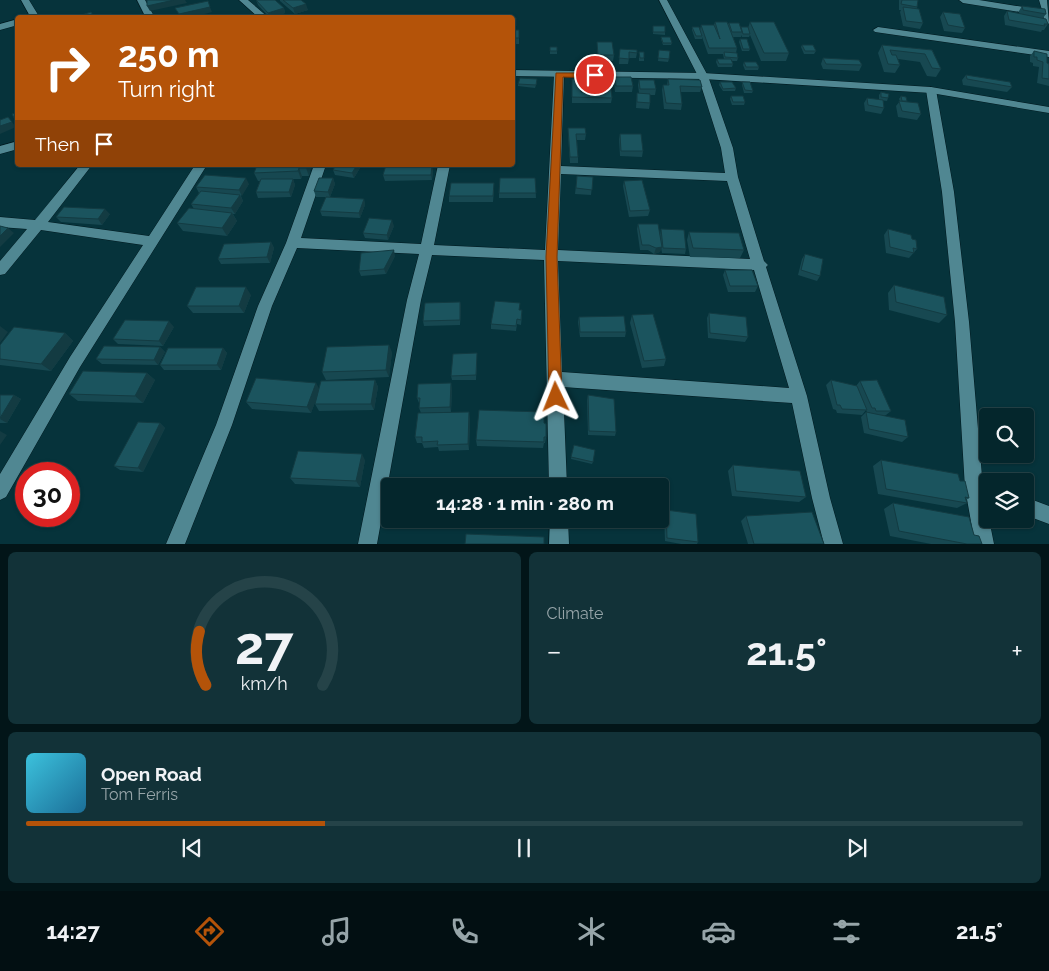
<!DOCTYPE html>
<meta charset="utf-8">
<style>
body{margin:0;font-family:Raleway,sans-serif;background:#123238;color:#f1f3f6;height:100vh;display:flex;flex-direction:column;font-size:19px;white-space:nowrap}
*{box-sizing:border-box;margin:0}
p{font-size:16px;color:#97a5a9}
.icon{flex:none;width:28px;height:28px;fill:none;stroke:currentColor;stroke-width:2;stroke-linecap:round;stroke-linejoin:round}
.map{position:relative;height:544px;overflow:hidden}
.side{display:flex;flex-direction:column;gap:8px;padding:8px;background:#021518;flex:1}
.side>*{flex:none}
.banner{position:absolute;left:15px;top:15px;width:500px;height:152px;border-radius:5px;box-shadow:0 1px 4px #0004,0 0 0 1px #254348;background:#b45309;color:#fff;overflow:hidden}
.fabs{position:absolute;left:979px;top:408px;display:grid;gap:10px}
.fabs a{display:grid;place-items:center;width:55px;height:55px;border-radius:5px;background:#04262c;box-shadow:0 1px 4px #0004,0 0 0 1px #254348;font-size:25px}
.speed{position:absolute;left:15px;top:462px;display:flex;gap:10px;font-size:25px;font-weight:700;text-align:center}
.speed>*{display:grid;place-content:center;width:65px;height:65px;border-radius:50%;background:#04262c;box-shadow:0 1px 4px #0004,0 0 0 1px #254348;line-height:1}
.speed .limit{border:8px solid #d22;background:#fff;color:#111}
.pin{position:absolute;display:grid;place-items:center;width:42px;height:42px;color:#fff;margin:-21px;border:2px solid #fff;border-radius:50%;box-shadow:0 1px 5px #0007}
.me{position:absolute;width:55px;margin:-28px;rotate:358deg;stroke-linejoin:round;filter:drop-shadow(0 0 4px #0008)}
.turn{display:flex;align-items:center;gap:18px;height:105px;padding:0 20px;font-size:22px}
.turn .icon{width:65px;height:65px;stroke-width:2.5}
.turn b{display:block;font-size:35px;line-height:42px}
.then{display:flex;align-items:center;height:48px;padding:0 20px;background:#0003;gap:10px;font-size:19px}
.big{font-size:38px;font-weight:700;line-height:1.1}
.side .tile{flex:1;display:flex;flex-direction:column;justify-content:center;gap:8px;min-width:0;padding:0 18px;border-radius:8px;background:#123238}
.side .dial{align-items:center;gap:0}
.dial svg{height:130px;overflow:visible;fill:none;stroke:#254348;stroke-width:7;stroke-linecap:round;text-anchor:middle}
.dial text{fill:#f1f3f6;stroke:none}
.song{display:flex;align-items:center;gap:15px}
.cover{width:60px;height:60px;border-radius:8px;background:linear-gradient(135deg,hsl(190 70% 55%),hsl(200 70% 35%))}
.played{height:5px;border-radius:2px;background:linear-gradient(90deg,#b45309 30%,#254348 30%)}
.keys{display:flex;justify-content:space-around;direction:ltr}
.heat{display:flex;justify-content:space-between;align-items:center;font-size:28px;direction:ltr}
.side .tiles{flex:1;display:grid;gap:8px;grid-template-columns:1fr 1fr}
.tile:last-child{grid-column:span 2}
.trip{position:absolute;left:381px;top:478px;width:288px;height:50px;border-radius:5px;background:#04262c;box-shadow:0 1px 4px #0004,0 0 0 1px #254348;font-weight:700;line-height:50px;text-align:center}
.tab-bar{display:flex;height:80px;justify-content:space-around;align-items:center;background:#020f12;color:#97a5a9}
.tab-bar .icon{width:35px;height:35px}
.tab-bar .active{color:#b45309}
.tab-bar b{font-size:22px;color:#f1f3f6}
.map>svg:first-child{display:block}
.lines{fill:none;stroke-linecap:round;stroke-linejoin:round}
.minor-casing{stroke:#00191f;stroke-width:1}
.tertiary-casing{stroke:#00191f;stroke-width:1}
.minor{fill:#508792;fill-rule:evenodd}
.tertiary{fill:#508792;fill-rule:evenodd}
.wall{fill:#174851}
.shaded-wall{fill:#133b42}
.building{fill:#1b545e;stroke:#133b42}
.route{fill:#b45309;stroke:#753606}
</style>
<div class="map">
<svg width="1049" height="544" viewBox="0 0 1049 544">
<rect width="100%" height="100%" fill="#06333b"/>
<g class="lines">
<g class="minor-casing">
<path id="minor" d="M21,0h8l11,18h-9z
M137,0h8l10,18h-9z
M239,0h9l21,18h-10z
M659,0h8l41,76 25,72 5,29 26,84 4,4 -2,2 41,129 23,102 13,46h-19l-12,-46 -20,-95 -229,-16 4,99h-18l-5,-226 -112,-5 -11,45 -44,244h-19l49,-244 12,-46 -122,-6 -25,58 -40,119 -47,119h-19l50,-119 42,-119 28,-63 28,-78h12l-25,73 120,6 17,-79h12l-16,80 111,5 9,-175 5,-3 5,3 -3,91 164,7 -4,-25 -23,-72zM561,174l166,7 23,78 -192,-9zM558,261l196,9 35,118 -227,-16z
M959,0h20l63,10 -3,-10h8l2,24 -4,-3 -3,-8 -3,2 -76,-12z
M18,19v6l-18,5v-6z
M878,27l171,24v6l-174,-25 -2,-2z
M931,87l5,3 18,102 15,130 14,166 5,31h1l5,25h-19l-10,-56 -10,-166 -13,-130 -16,-102z
M80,165h12l-44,57 101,14 46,-71h12l-127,202 -74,130 -6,3v-26l70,-117 73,-112 -102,-15 -36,44 -5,1v-14l27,-32 -27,-2v-10l35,3z
M1025,497l24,9v18l-24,-9z
M550,519h18l1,25h-20z"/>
</g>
<g class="tertiary-casing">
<path id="tertiary" d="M512,70l191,3 228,14 118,20v6l-118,-20 -228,-14 -191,-3z
M18,141v8l-18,5v-8z"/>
</g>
<use href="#minor" class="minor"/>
<use href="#tertiary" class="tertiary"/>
</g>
<path class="wall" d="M256,0l28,8 1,5 -15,5 -12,-13z
M280,0h21l7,10 -13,4 -15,-13z
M899,0h19l-1,9 6,14 -3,6 -17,-3 -3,-14 1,-2h-2z
M1022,6l24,8 -3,4 5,6 -4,6h-2l-1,2 -36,-7 -1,-9 3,-5 12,3v-3z
M943,12l22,16 -3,5 -18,-2 -4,-14z
M512,18h4v12h3v14h-7z
M715,22l13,2 1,-1 12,4 7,1 2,-6 39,31 -3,8h-25l-11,-26 -1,2h-7l-1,-2v2h-8l4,11 -1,5 2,5 -1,3h-6l2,3 -1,3h-14l-2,-5 1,-3h7l-1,-5h-15l-6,-17v2h-7l-3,-9v-3l8,3 1,-5h13z
M653,26l12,6v3l-12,-1z
M661,37l11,6 -1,2h-8l-2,-6z
M740,39l10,10 -1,2h-7l-3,-9z
M597,42l17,13 -1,6 -15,-1 -1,-13z
M802,45l14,6 -2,3h-10l-3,-7z
M882,45l50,5 9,19 -5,8 -9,-1 -7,-14 -22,-3 2,6 -5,8 -11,-1 -6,-19z
M550,47l7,4v3h-7z
M620,49l17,4 -1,5h-7l-1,6h-9z
M659,50l10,9 -1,3 -10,-1z
M1034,51l13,12 2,1v22l-12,-3 2,-16 -6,-1v-3l-3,-1v-6z
M639,52l5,6v3h-5z
M823,58l39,7 -3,6 -36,-2 -2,-5z
M744,62l15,5 -1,3h-13l-2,-5z
M966,75l46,12 -5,5 -44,-7 -1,-5z
M615,77l18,9 -1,6h-17l-1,-9z
M572,79l9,13 21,1v-14l10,19 -1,5h-39z
M668,79l34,8 -2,5h-20l2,12 -1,6 -17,-1 -2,-19 1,-5h4z
M639,80l17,9 -1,6h-5v8l-1,6 -13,-1 1,-15h2l-1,-8z
M537,82l-2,6 -17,-2v-2z
M720,82l16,6 -1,3h-12l-4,-6z
M742,82l11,9 -1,2h-8l-2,-8z
M881,92l7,6 -1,3 -8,-1v-5z
M731,96l14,6 -1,3h-12l-2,-6z
M901,96l20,18 -4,6 -19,-3 -2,-11 4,-5 -1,-2z
M867,98l17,10 -3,6 -16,-3 -1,-8z
M568,128l18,6 -1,6h-8l1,17v6h-8l-2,-30z
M620,134l23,17 -1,6 -22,-1 -1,-17z
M336,165h23l1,3 -6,10 -19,-3 -2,-5z
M311,166l-2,10h-7l-1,3h-8l2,6 -4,12 -33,1 -2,-6 4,-11h-2l-4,-8z
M433,170l-1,10 -47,1 -2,-6z
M577,176l16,1 -2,18 -16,-1z
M333,178l2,6 -5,13 34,2 1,6 -5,13 -38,-2 -2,-5 6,-14h-10l-2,-6z
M535,178l1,20h-37v-5z
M624,181l26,29 -2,6 -19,1 -6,-31z
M249,184l-8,12 2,5 -8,13h-2l4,7 -10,15 -44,-5 -6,-8 17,-14 -3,-5 8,-11 -3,-6z
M494,189l-1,13h-44v-6z
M110,214l-8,11 -41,-3 -5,-5z
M638,224l23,16 -1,-5 1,-6 25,20 -1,5 -23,-1 -1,-5 -1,4 -6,2 -6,-4h-8l-3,-21z
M394,226l-6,14 -23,-2 -2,-5z
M888,229l24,10 5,10 -8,9 -23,-5 -2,-18z
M689,232l55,18 -4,8 -50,-1 -3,-17z
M271,242l3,6 -4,15 -49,1 -3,-5z
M805,254l15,22 -3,5 -19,-6 4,-16z
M395,256l-9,18 -25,2 -2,-5z
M725,270l33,16 -3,6h-27l-5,-17z
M894,285l53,30 -8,8 -50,-13 -1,-17z
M251,295l-7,18h-51l-6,-7z
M460,302l1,5 -1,18 -36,1 -1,-5z
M520,310l2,5 -1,10 -4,-1 -1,7 -25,-2v-5z
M709,313l39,24 -3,5 -37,-4 -1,-20z
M632,315l34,44 -2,7 -22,2 -12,-45z
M579,317l47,15 -1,5h-45l-2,-15z
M174,327l-11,19 -45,-2 -5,-5z
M65,333l8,8 -22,30 -51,-6v-20z
M160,347l5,5 -7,13 -56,-1 -6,-5z
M223,348l4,5 -6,17h-57l-4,-5z
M392,352l-3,25 -63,3 -4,-8z
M477,353v5l-1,22h-24l-1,-4z
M147,373l8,7 -12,23 -65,-2 -9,-7z
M375,380l3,7 -4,23 -55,1 -4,-7 1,-5 -5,14 -59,-4 -6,-7 73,-14z
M831,380l25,6 4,-5 31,30 -5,4 -4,1 26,21 -6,5 -38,-9 -3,-16 5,-5 4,1v-1h-3l-1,-2 -4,5 -25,-2 -1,-3 -3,-1 -7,-24z
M452,388l-1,24 -30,1 -2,-5 1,-5h-1l-2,-5z
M0,395h14l7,4 -14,24h-7z
M588,395l28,37 -1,4 -27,-1 -1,-35z
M470,418l-1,32 -30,1 -1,-4 -14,1 -2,-5h-5l-2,-6z
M160,423l5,5 -22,44 -23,-2 -6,-4z
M544,423l2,14 -1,6h-1l-1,5 -66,-2 -1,-6z
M1025,432l9,24 -7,4 -18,-6h16z
M574,445l19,17 -1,2 -21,-5z
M365,460l-5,27 -65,-3 -5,-6z
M881,460l79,21 9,17 -3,2 1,3 -10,5 -79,-14 -5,-28z
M733,465l73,32 -7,5 -67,-6 -4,-25z
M893,503l81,32 8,9h-51l-41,-8 -6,-27z
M666,510l32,32 -1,2h-16l-16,-3 -1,-27z
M746,516l78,28h-76l-7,-23z"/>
<path class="shaded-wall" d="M174,0h11l2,3 -37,8 -3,-5z
M306,4l2,6 -13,4 -2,-6z
M210,7l2,5 -22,6h-10l-1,-4z
M284,8l1,5 -15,5 -2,-5z
M8,117l8,10 -16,7v-8z
M307,165h4v1l-2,10 -3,-8z
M357,165h2l1,3 -6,10 -2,-5z
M433,165v5l-1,10 -1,-5z
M299,168l3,8 -1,3 -3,-8z
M246,178l3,6 -7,12 -3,-6z
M333,178l2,6 -5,13 -2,-5z
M293,179l2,6 -4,12 -2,-5z
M240,195l3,6 -8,13 -4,-6z
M364,199l1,6 -5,13 -1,-5z
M105,209l5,5 -8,11 -4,-6z
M232,213l5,8 -10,15 -5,-8z
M392,220l2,6 -6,14 -1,-5z
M8,228l6,5 -14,14v-11z
M271,242l3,6 -4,15 -3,-6z
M662,247l-2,5 -6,2 2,-6z
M394,250l1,6 -9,18 -2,-5z
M246,287l5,8 -7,18 -5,-7z
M460,302l1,5 -1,18z
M169,321l5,6 -11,19 -4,-5z
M0,326l8,6 -8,11z
M65,333l8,8 -22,30 -10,-7z
M389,345l3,7 -3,25 -3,-7z
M160,347l5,5 -7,13 -4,-5z
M223,348l4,5 -6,17 -4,-5z
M147,373l8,7 -12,23 -8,-7z
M375,380l3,7 -4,23 -3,-6z
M316,383l4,7 -9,23 -4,-6z
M451,383l1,5 -1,24 -1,-5z
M14,395l7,4 -14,24 -7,-4z
M469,412l1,6 -1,32 -1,-6z
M160,423l5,5 -22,44 -5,-4z
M0,431l7,4 -7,10z
M362,454l3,6 -5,27 -4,-6z"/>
<path class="building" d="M147,0h27l-27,6z
M256,0h19l9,8 -16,5z
M283,0h18l5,4 -13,4z
M902,0h16l-1,7 -16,-3z
M208,1l2,6 -31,7 -4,-6z
M1022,6l23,3 1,5 -23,-4z
M903,7l16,2 4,14 -17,-2z
M1007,11l39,8 2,5h-4l1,2 -36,-6z
M91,12l3,5 -22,1z
M943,12l17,2 5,14 -17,-3z
M308,16v2h-12v-1z
M512,18h4v8h-4z
M715,22h12l10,26h-28l-8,-23h13l6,14z
M750,22h24l15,31h-25z
M729,23h10l3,9h-10z
M653,26h12v6h-12z
M692,27h7l3,9h-6z
M741,27h7l2,7h-7z
M512,30h7v8h-7z
M661,37h9l2,6h-9z
M740,39h7l3,10h-7z
M597,42h15l2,13h-16z
M802,45h11l3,6h-11z
M882,45l50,5 9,19 -9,-1 -7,-14 -35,-4 2,5h4l4,10 -12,-1z
M550,47h7v4h-7z
M620,49l17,1v3l-8,-1v7l-10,-1z
M659,50l11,1 -1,8 -11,-1z
M1034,51l13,3v9l2,1v15l-7,-1 1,-16 -6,-2v-3h-3z
M639,52h5v6h-4z
M724,52l13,1 1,5 -13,-1z
M823,58l36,2 3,5 -36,-1z
M717,59h14l2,5h-14z
M744,62h12l3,5h-13z
M966,75l44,7 2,5 -45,-8z
M615,77h16l2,9h-17z
M520,78l17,1 -1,6 -18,-1z
M572,79h9v13l22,1 -1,-14h8l2,19 -40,-1z
M668,79l32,1 2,7 -22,-1 2,18 -16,-1 -3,-18h6z
M639,80h15l2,9h-16z
M720,82h12l4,6 -13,1z
M742,82h8l3,9 -8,-1z
M881,92l8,2 -1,4 -7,-1z
M637,93l13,1v9l-13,-1z
M731,96h12l2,6h-12z
M901,96l5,1 1,4h-5z
M867,98l16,2 1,8 -16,-3z
M899,101l19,2 3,11 -19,-3z
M18,112v7l-3,1 -3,-6z
M8,117l4,5 -12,4v-6z
M568,128h17l1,6h-10l2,23h-8z
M620,134h21l2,17h-22z
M257,165h50l-1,3h-7l-1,3 -44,2z
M336,165h21l-5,8 -19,-3z
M386,165h46l-1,10h-48z
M205,175l41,3 -7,12 -43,-3z
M577,176l16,1 -1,13 -16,-2z
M319,178h14l-5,14 -14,-1z
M500,178h35l1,15h-37z
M261,179h32l-4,13h-33z
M642,180l8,30 -20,1 -6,-30z
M451,183h43l-1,13h-44z
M201,191l39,4 -9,13 -40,-4z
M326,197l38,2 -5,14 -39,-2z
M64,207l41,2 -7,10 -42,-2z
M189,208l43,5 -10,15 -45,-5z
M369,218l23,2 -5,15 -24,-2z
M638,224h20l4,23 -6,1 -7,-3h-7z
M0,226l8,2 -8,8z
M661,229l23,1 2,19 -23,-1z
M888,229l23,6 1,4 4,1 1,9 -4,-1 1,5 -24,-6z
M689,232l50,1 5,17 -51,-2z
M271,242l-4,15 -49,2 6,-15z
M394,250l-10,19 -25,2 2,-18z
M805,254l18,5 -3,17 -19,-6z
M725,270h27l6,16h-28z
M894,285l50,12 3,18 -51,-13z
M196,287h50l-7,19h-52z
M495,301l25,2 -1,7h3l-1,10 -4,-1 -1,7 -25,-2z
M460,302v18l-37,1 2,-18z
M709,313l37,4 2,20 -38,-4z
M653,314l13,45 -22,2 -12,-46z
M624,316l2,16h-46l-1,-15z
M125,320l44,1 -10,20 -46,-2z
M14,327l51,6 -24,31 -41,-5v-14z
M389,345l-3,25 -64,2 5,-25z
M104,346l56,1 -6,13 -58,-1z
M168,348h55l-6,17h-57z
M477,353l-1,22 -25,1 2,-22z
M83,371l64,2 -12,23 -66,-2z
M256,378l60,5 -9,24 -61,-5z
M375,380l-4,24h-56l6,-23z
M831,380l26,6 10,24 -25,-1 -2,-4h-3z
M877,380l14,31h-15l-1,-3h-3l-12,-27z
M451,383l-1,24 -31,1 1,-10h-3l1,-14z
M0,395h14l-14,23z
M588,395l26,4 2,33 -27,-1z
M479,410l65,2v11l2,1v13h-2v5l-68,-2z
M469,412l-1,32 -31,1 1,-4 -16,1v-5h-7l3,-24z
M866,412l39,8 3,17 -39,-8z
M138,422l22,1 -22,45 -24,-2z
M1025,432l6,2 3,22 -9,-3z
M574,445l21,5 -2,12 -22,-5z
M298,451l64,3 -6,27 -66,-3z
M881,460l77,14 2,7h5l4,17 -4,-1 2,6 -81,-14z
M733,465l67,6 6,26 -70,-6z
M893,503l76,14 5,18 5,1 3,8h-15l-68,-13z
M666,510l30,4 2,28 -31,-4z
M812,512l12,32h-70l-8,-28z
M466,534l78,3v7h-79z"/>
<path class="route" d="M556,73h39l4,2 -4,3 -32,-1 -6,180 5,140 -2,4 -4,2 -5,-2 -2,-4 -3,-140z"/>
</svg>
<div class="fabs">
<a><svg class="icon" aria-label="search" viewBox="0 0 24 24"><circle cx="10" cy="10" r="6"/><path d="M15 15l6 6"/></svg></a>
<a><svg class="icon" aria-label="layers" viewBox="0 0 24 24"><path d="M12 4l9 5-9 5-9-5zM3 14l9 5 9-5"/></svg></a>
</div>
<div class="speed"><div class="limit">30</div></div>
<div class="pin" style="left:595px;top:75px;background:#d93025"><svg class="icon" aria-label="arrive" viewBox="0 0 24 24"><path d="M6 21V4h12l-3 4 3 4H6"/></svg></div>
<svg class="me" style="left:556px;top:397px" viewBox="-20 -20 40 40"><path d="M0-17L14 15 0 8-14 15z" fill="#b45309" stroke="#fff" stroke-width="4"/></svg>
<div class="trip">14:28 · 1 min · 280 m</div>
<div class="banner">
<div class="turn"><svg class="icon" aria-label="right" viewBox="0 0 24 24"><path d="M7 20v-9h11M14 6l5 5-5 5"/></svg><div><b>250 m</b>Turn right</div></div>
<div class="then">Then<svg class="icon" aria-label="arrive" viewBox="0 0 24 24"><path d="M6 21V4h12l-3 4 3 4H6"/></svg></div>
</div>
</div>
<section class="side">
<div class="tiles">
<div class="tile dial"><svg viewBox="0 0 100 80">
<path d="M14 69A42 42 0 1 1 86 69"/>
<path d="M14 69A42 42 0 0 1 10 36" stroke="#b45309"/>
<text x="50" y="56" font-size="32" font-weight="700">27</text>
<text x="50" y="72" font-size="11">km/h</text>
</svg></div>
<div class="tile"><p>Climate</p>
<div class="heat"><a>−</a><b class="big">21.5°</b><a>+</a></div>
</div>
<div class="tile">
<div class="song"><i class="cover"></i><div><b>Open Road</b><p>Tom Ferris</p></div></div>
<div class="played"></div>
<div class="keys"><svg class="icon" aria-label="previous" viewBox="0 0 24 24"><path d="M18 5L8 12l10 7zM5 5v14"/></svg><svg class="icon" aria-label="pause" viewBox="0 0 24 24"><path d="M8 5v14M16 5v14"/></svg><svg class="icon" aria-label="next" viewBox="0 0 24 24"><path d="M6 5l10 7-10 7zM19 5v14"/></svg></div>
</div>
</div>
</section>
<nav class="tab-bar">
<b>14:27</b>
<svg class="icon active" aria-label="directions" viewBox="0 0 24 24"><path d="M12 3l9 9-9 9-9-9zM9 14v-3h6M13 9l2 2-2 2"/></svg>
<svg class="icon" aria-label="music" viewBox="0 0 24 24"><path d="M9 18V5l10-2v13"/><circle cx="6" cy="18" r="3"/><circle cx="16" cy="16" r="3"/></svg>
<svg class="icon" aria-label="phone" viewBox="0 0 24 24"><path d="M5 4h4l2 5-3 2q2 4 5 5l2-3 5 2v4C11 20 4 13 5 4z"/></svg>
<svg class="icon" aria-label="climate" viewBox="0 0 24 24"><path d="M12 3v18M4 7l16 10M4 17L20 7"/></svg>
<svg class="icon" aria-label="car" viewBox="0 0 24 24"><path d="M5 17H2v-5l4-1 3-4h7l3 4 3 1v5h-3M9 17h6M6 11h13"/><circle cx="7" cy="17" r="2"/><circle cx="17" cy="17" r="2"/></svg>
<svg class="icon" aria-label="filters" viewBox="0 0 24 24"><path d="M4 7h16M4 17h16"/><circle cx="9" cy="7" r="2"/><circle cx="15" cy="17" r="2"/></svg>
<b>21.5°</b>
</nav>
